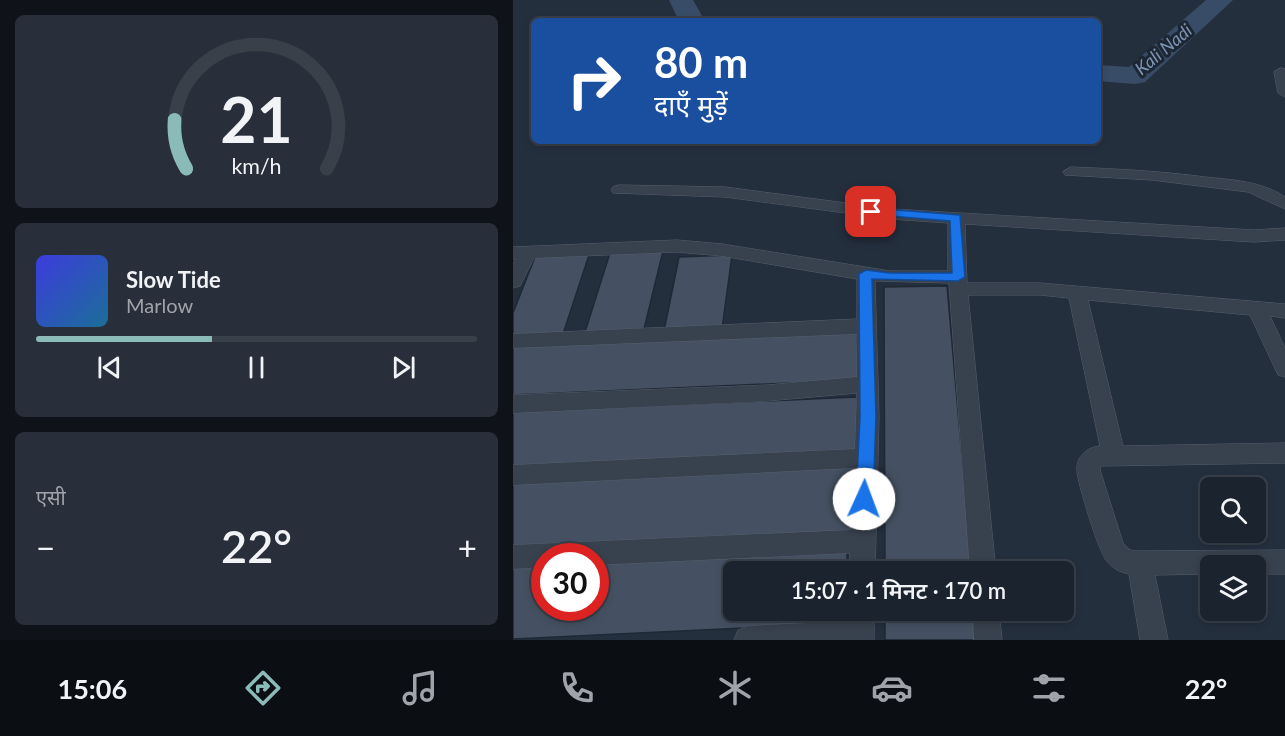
<!DOCTYPE html>
<html lang="hi">
<meta charset="utf-8">
<style>
body{margin:0;font-family:Lato,"Noto Sans Devanagari",sans-serif;background:#282f3a;color:#f1f3f6;height:100vh;display:flex;flex-direction:column;font-size:22px;white-space:nowrap}
*{box-sizing:border-box;margin:0}
p{font-size:20px;color:#a0a4aa}
.icon{flex:none;width:33px;height:33px;fill:none;stroke:currentColor;stroke-width:2;stroke-linecap:round;stroke-linejoin:round}
.map{position:relative;flex:1;overflow:hidden}
.panel{display:flex;flex-direction:column;gap:15px;padding:15px;background:#0f1319;width:513px}
.panel>*{flex:none}
.hud{position:absolute;left:18px;top:18px;width:570px;height:126px;border-radius:9px;box-shadow:0 3px 9px #0003,0 0 0 2px #39404a;background:#1a4fa0;color:#fff;overflow:hidden}
.controls{position:absolute;left:687px;top:477px;display:grid;gap:12px}
.controls a{display:grid;place-items:center;width:66px;height:66px;border-radius:9px;background:#1b232e;box-shadow:0 3px 9px #0003,0 0 0 2px #39404a;font-size:30px}
.speed{position:absolute;left:18px;top:543px;display:flex;gap:12px;font-size:30px;font-weight:700;text-align:center}
.speed>*{display:grid;place-content:center;width:78px;height:78px;border-radius:50%;background:#1b232e;box-shadow:0 3px 9px #0003,0 0 0 2px #39404a;line-height:1}
.speed .limit{border:9px solid #d22;background:#fff;color:#111}
.pin{position:absolute;display:grid;place-items:center;width:51px;height:51px;color:#fff;margin:-26px;border-radius:12px;box-shadow:0 3px 9px #0006}
.me{position:absolute;width:66px;margin:-33px;rotate:2deg;stroke-linejoin:round;filter:drop-shadow(0 0 4px #0008)}
.turn{display:flex;align-items:center;gap:21px;height:126px;padding:0 24px;font-size:27px}
.turn .icon{width:78px;height:78px;stroke-width:2.5}
.turn b{display:block;font-size:42px;line-height:51px}
.big{font-size:45px;font-weight:600;line-height:1.1}
.panel .card{flex:1;display:flex;flex-direction:column;justify-content:center;gap:9px;min-width:0;padding:0 21px;border-radius:9px;background:#282f3a}
.panel .dial{align-items:center;gap:0}
.dial svg{height:156px;overflow:visible;fill:none;stroke:#39404a;stroke-width:7;stroke-linecap:round;text-anchor:middle}
.dial text{fill:#f1f3f6;stroke:none}
.song{display:flex;align-items:center;gap:18px}
.cover{width:72px;height:72px;border-radius:9px;background:linear-gradient(135deg,hsl(240 70% 55%),hsl(200 70% 35%))}
.played{height:6px;border-radius:3px;background:linear-gradient(90deg,#8bbbb9 40%,#39404a 40%)}
.keys{display:flex;justify-content:space-around;direction:ltr}
.heat{display:flex;justify-content:space-between;align-items:center;font-size:33px;direction:ltr}
.trip{position:absolute;left:210px;top:561px;width:351px;height:60px;border-radius:9px;background:#1b232e;box-shadow:0 3px 9px #0003,0 0 0 2px #39404a;font-weight:600;line-height:60px;text-align:center}
.menu{display:flex;height:96px;justify-content:space-around;align-items:center;background:#0b0e12;color:#a0a4aa}
.menu .icon{width:42px;height:42px}
.menu .on{color:#8bbbb9}
.menu b{font-size:27px;color:#f1f3f6}
main{display:flex;flex:1;min-height:0}
.map>svg:first-child{display:block}
.lines{fill:none;stroke-linecap:round;stroke-linejoin:round}
.river{fill:#394c67;fill-rule:evenodd}
.building{fill:#455162;stroke:#1f2835;stroke-width:1.5}
.street-casing{stroke:#565f6c;stroke-width:1}
.street{fill:#38414e;fill-rule:evenodd}
.route{fill:#1a73e8;stroke:#114b97;stroke-width:1.5}
.labels{text-anchor:middle;dominant-baseline:central;stroke-width:6;stroke-linejoin:round;paint-order:stroke}
.far-water-label{font-size:18px;font-style:italic;fill:#7c92b1;stroke:#1d2633}
</style>
<main>
<section class="panel">
<div class="card dial"><svg viewBox="0 0 100 80">
<path d="M14 69A42 42 0 1 1 86 69"/>
<path d="M14 69A42 42 0 0 1 8 44" stroke="#8bbbb9"/>
<text x="50" y="56" font-size="32" font-weight="700">21</text>
<text x="50" y="72" font-size="11">km/h</text>
</svg></div>
<div class="card">
<div class="song"><i class="cover"></i><div><b>Slow Tide</b><p>Marlow</p></div></div>
<div class="played"></div>
<div class="keys"><svg class="icon" aria-label="previous" viewBox="0 0 24 24"><path d="M18 5L8 12l10 7zM5 5v14"/></svg><svg class="icon" aria-label="pause" viewBox="0 0 24 24"><path d="M8 5v14M16 5v14"/></svg><svg class="icon" aria-label="next" viewBox="0 0 24 24"><path d="M6 5l10 7-10 7zM19 5v14"/></svg></div>
</div>
<div class="card"><p>एसी</p>
<div class="heat"><a>−</a><b class="big">22°</b><a>+</a></div>
</div>
</section>
<div class="map">
<svg width="772" height="640" viewBox="0 0 772 640">
<rect width="100%" height="100%" fill="#242f3e"/>
<g class="lines">
<path class="river" d="M156,0h24l12,21h-26z
M693,0h27l-88,82 -10,2 -37,-3v-16l31,2z"/>
</g>
<path class="building" d="M150,251l-19,78 -59,3 25,-79z
M76,255l-26,79 -50,3v-24l22,-56z
M219,255l-10,74 -58,2 15,-74z
M434,286l25,286h-87l-1,-285z
M344,331l1,49 -345,15v-50z
M344,397l1,57 -345,16v-58z
M341,465l1,67 -342,17v-68z
M334,551v21h-114v38h113v13l-333,16v-73l32,-2v44h50v-46z
M372,610h90l3,30h-93z"/>
<g class="lines">
<g class="street-casing">
<path id="street" d="M768,68l4,1v28l-7,-4 -4,-21z
M558,167c45,2 89,4 134,10 28,3 56,4 80,20v12l-37,-17 -96,-12 -87,-5 -2,-3z
M106,185l106,2 166,22 363,21 31,-2v12l-31,2 -289,-18 2,59h73l245,21v14l-15,-2 15,32v29l-7,-2 -28,-60 -162,-15 35,146 162,-3v20l-184,3 -1,4 23,73 7,7 7,1 148,-1v24h-30v-8h-44v8l-56,1 13,65h-28l-11,-66c-10,-2 -17,-6 -23,-14 -7,-8 -29,-78 -29,-90 -1,-13 10,-23 23,-24l-31,-148 -29,-3h-72l28,277h-26l-21,-289 -74,-2 4,136 -4,155h-26l1,-19 -255,12v-9h-50v11l-32,2v-24l338,-15 3,-62 -341,17v-20l342,-16 2,-56 -90,8 -254,12v-18l254,-10 90,-8v-43l-344,14v-14l344,-15v-40l-135,-23 -45,-4 -143,6 -14,28 -7,2v-24l3,-5h-3v-12l164,-7 45,4 168,27h58v-48l-57,-4 -166,-22 -112,-4 -2,-3 2,-3z
M335,610h26v30h-140l4,-10 10,-4 99,-5z
M460,610h26l3,30h-28z"/>
</g>
<use href="#street" class="street"/>
</g>
<path class="route" d="M358,208l89,7 5,62 -7,4 -86,-2 4,138 -3,82 -3,5 -6,3 -5,-3 -3,-5 4,-82 -1,-143 7,-4 24,3h62l-2,-52 -84,-7v-5z"/>
<g class="labels">
<g class="far-water-label">
<text transform="translate(650 49) rotate(-40)">Kali Nadi</text>
</g>
</g>
</svg>
<div class="controls">
<a><svg class="icon" aria-label="search" viewBox="0 0 24 24"><circle cx="10" cy="10" r="6"/><path d="M15 15l6 6"/></svg></a>
<a><svg class="icon" aria-label="layers" viewBox="0 0 24 24"><path d="M12 4l9 5-9 5-9-5zM3 14l9 5 9-5"/></svg></a>
</div>
<div class="speed"><div class="limit">30</div></div>
<div class="pin" style="left:358px;top:212px;background:#d93025"><svg class="icon" aria-label="arrive" viewBox="0 0 24 24"><path d="M6 21V4h12l-3 4 3 4H6"/></svg></div>
<svg class="me" style="left:351px;top:499px" viewBox="-20 -20 40 40"><circle r="19" fill="#fff"/><path d="M0-13L10 11 0 6-10 11z" fill="#1a73e8"/></svg>
<div class="trip">15:07 · 1 मिनट · 170 m</div>
<div class="hud">
<div class="turn"><svg class="icon" aria-label="right" viewBox="0 0 24 24"><path d="M7 20v-9h11M14 6l5 5-5 5"/></svg><div><b>80 m</b>दाएँ मुड़ें</div></div>
</div>
</div>
</main>
<nav class="menu">
<b>15:06</b>
<svg class="icon on" aria-label="directions" viewBox="0 0 24 24"><path d="M12 3l9 9-9 9-9-9zM9 14v-3h6M13 9l2 2-2 2"/></svg>
<svg class="icon" aria-label="music" viewBox="0 0 24 24"><path d="M9 18V5l10-2v13"/><circle cx="6" cy="18" r="3"/><circle cx="16" cy="16" r="3"/></svg>
<svg class="icon" aria-label="phone" viewBox="0 0 24 24"><path d="M5 4h4l2 5-3 2q2 4 5 5l2-3 5 2v4C11 20 4 13 5 4z"/></svg>
<svg class="icon" aria-label="climate" viewBox="0 0 24 24"><path d="M12 3v18M4 7l16 10M4 17L20 7"/></svg>
<svg class="icon" aria-label="car" viewBox="0 0 24 24"><path d="M5 17H2v-5l4-1 3-4h7l3 4 3 1v5h-3M9 17h6M6 11h13"/><circle cx="7" cy="17" r="2"/><circle cx="17" cy="17" r="2"/></svg>
<svg class="icon" aria-label="filters" viewBox="0 0 24 24"><path d="M4 7h16M4 17h16"/><circle cx="9" cy="7" r="2"/><circle cx="15" cy="17" r="2"/></svg>
<b>22°</b>
</nav>
